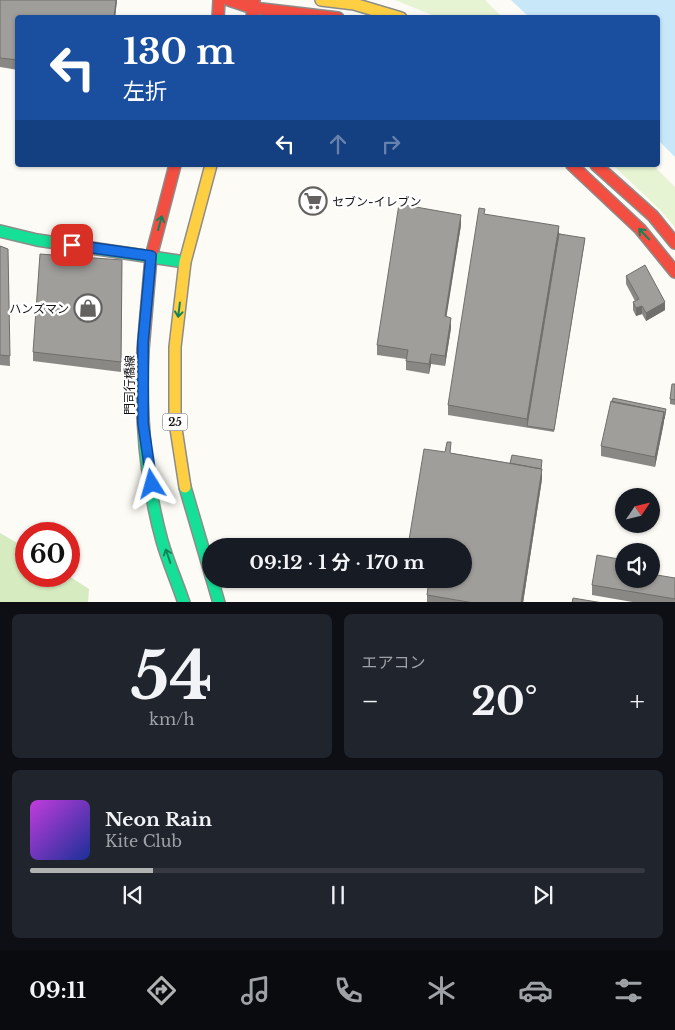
<!DOCTYPE html>
<html lang="ja">
<meta charset="utf-8">
<style>
body{margin:0;font-family:"Libre Baskerville","Noto Sans JP",serif;background:#20242c;color:#f1f3f6;height:100vh;display:flex;flex-direction:column;font-size:19px;white-space:nowrap}
*{box-sizing:border-box;margin:0}
p{font-size:16px;color:#9ea1a6}
.icon{flex:none;width:28px;height:28px;fill:none;stroke:currentColor;stroke-width:2;stroke-linecap:round;stroke-linejoin:round}
.map{position:relative;height:602px;overflow:hidden}
.panel{display:flex;flex-direction:column;gap:12px;padding:12px;background:#0d0f14;flex:1}
.panel>*{flex:none}
.top-card{position:absolute;left:15px;top:15px;width:645px;height:152px;border-radius:5px;box-shadow:0 1px 4px #0004;background:#1a4fa0;color:#fff;overflow:hidden}
.needle{width:32px;rotate:55deg}
.fabs{position:absolute;left:615px;top:488px;display:grid;gap:10px}
.fabs a{display:grid;place-items:center;width:45px;height:45px;border-radius:50%;background:#171b24;box-shadow:0 1px 4px #0004;font-size:25px}
.speed{position:absolute;left:15px;top:522px;display:flex;gap:10px;font-size:25px;font-weight:700;text-align:center}
.speed>*{display:grid;place-content:center;width:65px;height:65px;border-radius:50%;background:#171b24;box-shadow:0 1px 4px #0004;line-height:1}
.speed .limit{border:8px solid #d22;background:#fff;color:#111}
.pin{position:absolute;display:grid;place-items:center;width:42px;height:42px;color:#fff;margin:-21px;border-radius:10px;box-shadow:0 2px 8px #0006}
.me{position:absolute;width:55px;margin:-28px;rotate:352deg;stroke-linejoin:round;filter:drop-shadow(0 0 4px #0008)}
.turn{display:flex;align-items:center;gap:18px;height:105px;padding:0 25px;font-size:22px}
.turn .icon{width:65px;height:65px;stroke-width:2.5}
.turn b{display:block;font-size:35px;line-height:42px}
.lanes{display:flex;align-items:center;height:48px;padding:0 25px;background:#0003;justify-content:center;gap:25px;direction:ltr}
.lanes .off{opacity:.35}
.big{font-size:38px;font-weight:700;line-height:1.1}
.panel .tile{flex:1;display:flex;flex-direction:column;justify-content:center;gap:8px;min-width:0;padding:0 18px;border-radius:8px;background:#20242c}
.panel .dial{align-items:center;gap:0}
.dial b{font-size:65px;line-height:1}
.song{display:flex;align-items:center;gap:15px}
.cover{width:60px;height:60px;border-radius:8px;background:linear-gradient(135deg,hsl(290 70% 55%),hsl(230 70% 35%))}
.played{height:5px;border-radius:2px;background:linear-gradient(90deg,#b1b2b2 20%,#363941 20%)}
.keys{display:flex;justify-content:space-around;direction:ltr}
.heat{display:flex;justify-content:space-between;align-items:center;font-size:28px;direction:ltr}
.panel .tiles{flex:1;display:grid;gap:12px;grid-template-columns:1fr 1fr}
.tile:last-child{grid-column:span 2}
.trip{position:absolute;left:202px;top:538px;width:270px;height:50px;border-radius:25px;background:#171b24;box-shadow:0 1px 4px #0004;font-weight:700;line-height:50px;text-align:center}
.dock{display:flex;height:80px;justify-content:space-around;align-items:center;background:#090b0e;color:#9ea1a6}
.dock .icon{width:35px;height:35px}
.dock .on{color:#b1b2b2}
.dock b{font-size:22px;color:#f1f3f6}
.map>svg:first-child{display:block}
.green{fill:#e6f4d3}
.forest{fill:#d6ecc0}
.water{fill:#c8e8fa}
.lines{fill:none;stroke-linecap:round;stroke-linejoin:round}
.fast-casing{stroke:#8d8c8a;stroke-width:14}
.slow-casing{stroke:#8d8c8a;stroke-width:14}
.jam-casing{stroke:#8d8c8a;stroke-width:14}
.fast{stroke:#16e098;stroke-width:11}
.slow{stroke:#ffcf43;stroke-width:11}
.jam{stroke:#f24e42;stroke-width:11}
.wall{fill:#8a8884}
.shaded-wall{fill:#706f6c}
.building{fill:#a09e9a;stroke:#706f6c}
.oneway{stroke:#13825b}
.route-casing{stroke:#114b97;stroke-width:12}
.route{stroke:#1a73e8;stroke-width:9}
.labels{text-anchor:middle;dominant-baseline:central;stroke-width:5;stroke-linejoin:round;paint-order:stroke}
.shield{fill:#fff;stroke:#585858;stroke-width:1}
.shield-label{font-size:11px;font-weight:bold;fill:#101010}
.poi-label{font-size:12px;fill:#101010;stroke:#fff;text-anchor:start}
.street-label{font-size:12px;fill:#101010;stroke:#fff}
</style>
<div class="map">
<svg width="675" height="603" viewBox="0 0 675 603">
<rect width="100%" height="100%" fill="#fcfbf5"/>
<path class="green" d="M395,0h90l17,17h-65z
M613,165h40l22,22v40l-16,-18z"/>
<path class="forest" d="M0,533l26,15v28h43l20,13 -1,13h-88z"/>
<path class="water" d="M511,0h164v157l-17,-17v-122l-129,-1z"/>
<g class="lines">
<g class="fast-casing">
<path id="fast" d="M0,231l37,9 148,22
M143,350c-3,64 2,129 19,191 6,21 15,41 22,62
M185,487l34,116"/>
</g>
<g class="slow-casing">
<path id="slow" d="M321,0l33,4 47,14
M185,487l-10,-65v-75l10,-85 26,-97"/>
</g>
<g class="jam-casing">
<path id="jam" d="M229,0l24,8 85,10
M218,18l1,-18
M252,18l2,-18
M572,165l68,64 35,43
M596,165l57,51 22,27
M143,350l8,-93 24,-92"/>
</g>
<use href="#fast" class="fast"/>
<use href="#slow" class="slow"/>
<use href="#jam" class="jam"/>
</g>
<path class="wall" d="M117,0l-2,18h-97v52l-18,-3v-63z
M485,214l100,26 -31,192 -106,-17v-10z
M461,225l-15,92 5,11 -6,38 -14,-2 -2,10 -23,-4v-11l-29,-4v-10z
M0,246l8,3 2,117 -10,-1z
M122,260l-1,112 -88,-11v-9z
M626,276l39,34 -19,11 -4,-7 -6,2 -3,-6v-8l2,-1 -9,-17z
M675,384v21l-5,-1v-5z
M666,411l-11,56 -54,-11v-10z
M451,453l59,10 32,2 -1,4 1,10 -19,124h-96v-8z
M675,578v25h-37l-46,-8v-10l32,-6z"/>
<path class="shaded-wall" d="M116,0h1l-2,18h-1z
M461,215v10l-16,101v-10z
M559,226v10l-32,190v-7z
M665,302v8l-19,11v-8z
M642,306v8l-6,2v-8z
M451,318v10l-6,38v-10z
M431,354v10l-2,10v-10z
M664,412v10l-9,45v-10z
M542,469v10l-19,124h-2z"/>
<path class="building" d="M0,0h116l-2,18h-96v42l-18,-2z
M399,204l62,11 -16,101 6,2 -6,38 -14,-2 -2,10 -23,-3 2,-11 -31,-5z
M479,208l6,1 -1,5 75,12 -32,193 -79,-14z
M559,234l26,4 -31,192 -27,-4z
M0,246l8,3 2,107 -10,-1z
M40,254l82,6 -1,102 -88,-10z
M645,265l20,37 -19,11 -4,-7 -6,2 -3,-6 6,-3 -13,-23z
M672,384h3v16l-5,-1z
M613,398l53,11 -2,10v-7l-52,-10z
M611,401l53,11 -9,45 -54,-11z
M447,442h4l-1,11 92,16 -21,134h-47l-47,-8 2,-16h35v-33h-56l16,-97 21,3z
M512,455l30,5 -1,9 -31,-6z
M597,555l27,5v19h27v-5l24,4v21l-83,-14z
M573,598l30,5h-31z"/>
<defs><path id="oneway-shaft" d="M-6 0H5M1.5-3L5.5 0L1.5 3" fill="none" stroke-width="1.6" stroke-linecap="round" stroke-linejoin="round" transform="scale(1.25)"/></defs>
<g class="oneway">
<use href="#oneway-shaft" transform="translate(160 223) rotate(-75)"/>
<use href="#oneway-shaft" transform="translate(644 234) rotate(-134)"/>
<use href="#oneway-shaft" transform="translate(179 310) rotate(97)"/>
<use href="#oneway-shaft" transform="translate(168 556) rotate(-109)"/>
</g>
<g class="lines">
<g class="route-casing">
<path id="route" d="M72,245l79,11 -8,86v81l9,61"/>
</g>
<use href="#route" class="route"/>
</g>
<defs>
<g id="supermarket-ring" transform="scale(1.4375)"><circle r="9.5" fill="#fff" stroke="#636260" stroke-width="1.5"/><path d="M-6-5.5h2.5l.6 2H6L4.5 2H-2.5L-4.4-4H-6ZM-1.5 3.2a1.3 1.3 0 1 0 .1 0ZM3 3.2a1.3 1.3 0 1 0 .1 0Z" fill="#636260"/></g>
<g id="shop-ring" transform="scale(1.4375)"><circle r="9.5" fill="#fff" stroke="#636260" stroke-width="1.5"/><path d="M-5-2.5h2.3a2.7 3.5 0 0 1 5.4 0H5L5.5 6h-11ZM-1.5-2.5h3a1.5 2.3 0 0 0-3 0Z" fill="#636260"/></g>
</defs>
<g fill-rule="evenodd">
<use href="#supermarket-ring" x="313" y="201"/>
<use href="#shop-ring" x="88" y="308"/>
</g>
<g class="labels">
<rect class="shield" x="162.5" y="413.5" width="25" height="17" rx="4"/>
<g class="shield-label">
<text x="175" y="422">25</text>
</g>
<g class="poi-label">
<text x="332" y="201">セブン-イレブン</text>
<text x="69" y="308" text-anchor="end">ハンズマン</text>
</g>
<g class="street-label">
<text transform="translate(129 385) rotate(-90)">門司行橋線</text>
</g>
</g>
</svg>
<div class="fabs">
<a><svg class="needle" viewBox="-14 -14 28 28"><path d="M0-13l5 13h-10z" fill="#e53935"/><path d="M0 13l5-13h-10z" fill="#9ea1a6"/></svg></a>
<a><svg class="icon" aria-label="sound" viewBox="0 0 24 24"><path d="M4 9h4l5-4v14l-5-4H4zM17 9q2 3 0 6"/></svg></a>
</div>
<div class="speed"><div class="limit">60</div></div>
<div class="pin" style="left:72px;top:245px;background:#d93025"><svg class="icon" aria-label="arrive" viewBox="0 0 24 24"><path d="M6 21V4h12l-3 4 3 4H6"/></svg></div>
<svg class="me" style="left:152px;top:484px" viewBox="-20 -20 40 40"><path d="M0-17L14 15 0 8-14 15z" fill="#1a73e8" stroke="#fff" stroke-width="4"/></svg>
<div class="trip">09:12 · 1 分 · 170 m</div>
<div class="top-card">
<div class="turn"><svg class="icon" aria-label="left" viewBox="0 0 24 24"><path d="M17 20v-9H6M10 6l-5 5 5 5"/></svg><div><b>130 m</b>左折</div></div>
<div class="lanes"><svg class="icon" aria-label="left" viewBox="0 0 24 24"><path d="M17 20v-9H6M10 6l-5 5 5 5"/></svg><svg class="icon off" aria-label="ahead" viewBox="0 0 24 24"><path d="M12 20V5M6 11l6-6 6 6"/></svg><svg class="icon off" aria-label="right" viewBox="0 0 24 24"><path d="M7 20v-9h11M14 6l5 5-5 5"/></svg></div>
</div>
</div>
<section class="panel">
<div class="tiles">
<div class="tile dial"><b>54</b><p>km/h</p></div>
<div class="tile"><p>エアコン</p>
<div class="heat"><a>−</a><b class="big">20°</b><a>+</a></div>
</div>
<div class="tile">
<div class="song"><i class="cover"></i><div><b>Neon Rain</b><p>Kite Club</p></div></div>
<div class="played"></div>
<div class="keys"><svg class="icon" aria-label="previous" viewBox="0 0 24 24"><path d="M18 5L8 12l10 7zM5 5v14"/></svg><svg class="icon" aria-label="pause" viewBox="0 0 24 24"><path d="M8 5v14M16 5v14"/></svg><svg class="icon" aria-label="next" viewBox="0 0 24 24"><path d="M6 5l10 7-10 7zM19 5v14"/></svg></div>
</div>
</div>
</section>
<nav class="dock">
<b>09:11</b>
<svg class="icon on" aria-label="directions" viewBox="0 0 24 24"><path d="M12 3l9 9-9 9-9-9zM9 14v-3h6M13 9l2 2-2 2"/></svg>
<svg class="icon" aria-label="music" viewBox="0 0 24 24"><path d="M9 18V5l10-2v13"/><circle cx="6" cy="18" r="3"/><circle cx="16" cy="16" r="3"/></svg>
<svg class="icon" aria-label="phone" viewBox="0 0 24 24"><path d="M5 4h4l2 5-3 2q2 4 5 5l2-3 5 2v4C11 20 4 13 5 4z"/></svg>
<svg class="icon" aria-label="climate" viewBox="0 0 24 24"><path d="M12 3v18M4 7l16 10M4 17L20 7"/></svg>
<svg class="icon" aria-label="car" viewBox="0 0 24 24"><path d="M5 17H2v-5l4-1 3-4h7l3 4 3 1v5h-3M9 17h6M6 11h13"/><circle cx="7" cy="17" r="2"/><circle cx="17" cy="17" r="2"/></svg>
<svg class="icon" aria-label="filters" viewBox="0 0 24 24"><path d="M4 7h16M4 17h16"/><circle cx="9" cy="7" r="2"/><circle cx="15" cy="17" r="2"/></svg>
</nav>
